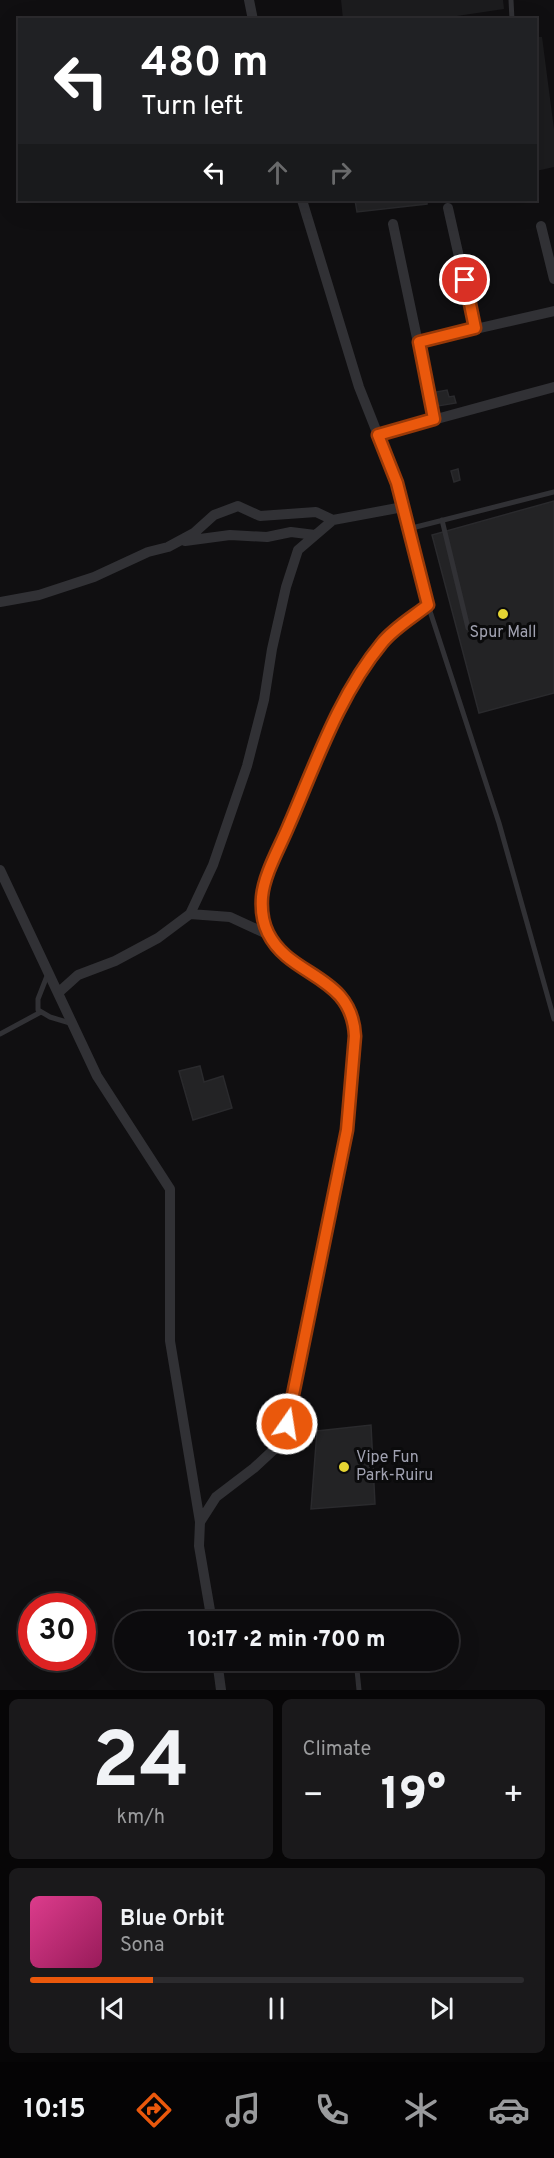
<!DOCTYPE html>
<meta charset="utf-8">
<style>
body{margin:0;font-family:Overpass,sans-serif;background:#1a191b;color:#f1f3f6;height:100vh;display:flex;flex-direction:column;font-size:22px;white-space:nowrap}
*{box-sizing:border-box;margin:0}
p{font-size:20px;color:#9a9b9d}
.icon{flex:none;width:33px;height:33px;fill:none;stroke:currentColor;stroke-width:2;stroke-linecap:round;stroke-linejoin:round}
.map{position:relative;height:1690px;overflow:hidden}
.side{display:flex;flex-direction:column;gap:9px;padding:9px;background:#070607;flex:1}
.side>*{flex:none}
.banner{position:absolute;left:18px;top:18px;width:519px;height:183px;border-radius:0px;box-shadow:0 6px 24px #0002,0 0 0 2px #2c2b2e;background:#202124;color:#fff;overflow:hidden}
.speed{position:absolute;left:18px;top:1593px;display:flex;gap:12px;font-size:30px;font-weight:700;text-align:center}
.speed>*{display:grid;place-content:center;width:78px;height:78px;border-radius:50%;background:#0c0b0d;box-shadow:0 6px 24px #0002,0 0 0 2px #2c2b2e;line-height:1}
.speed .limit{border:9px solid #d22;background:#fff;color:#111}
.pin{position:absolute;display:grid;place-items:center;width:51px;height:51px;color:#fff;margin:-26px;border:3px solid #fff;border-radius:50%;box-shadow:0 2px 6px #0007}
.me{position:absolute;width:66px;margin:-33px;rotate:13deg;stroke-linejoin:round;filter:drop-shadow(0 0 4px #0008)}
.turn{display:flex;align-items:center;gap:21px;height:126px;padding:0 24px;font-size:27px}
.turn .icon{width:78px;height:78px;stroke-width:2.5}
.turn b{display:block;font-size:42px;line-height:51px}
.lanes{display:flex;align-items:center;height:57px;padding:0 24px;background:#0003;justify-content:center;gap:30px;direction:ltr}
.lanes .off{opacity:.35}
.big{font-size:45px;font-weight:800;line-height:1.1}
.side .tile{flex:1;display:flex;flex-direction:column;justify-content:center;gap:9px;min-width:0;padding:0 21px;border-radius:9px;background:#1a191b}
.side .dial{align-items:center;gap:0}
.dial b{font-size:78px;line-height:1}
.song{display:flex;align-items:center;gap:18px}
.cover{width:72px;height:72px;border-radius:9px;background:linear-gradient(135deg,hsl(330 70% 55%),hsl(330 70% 35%))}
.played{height:6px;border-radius:3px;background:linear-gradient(90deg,#ea580c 25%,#2c2b2e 25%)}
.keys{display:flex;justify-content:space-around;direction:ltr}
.heat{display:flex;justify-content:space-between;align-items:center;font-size:33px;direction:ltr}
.side .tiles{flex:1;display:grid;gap:9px;grid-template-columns:1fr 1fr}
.tile:last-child{grid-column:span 2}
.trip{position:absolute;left:114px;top:1611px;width:345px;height:60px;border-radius:30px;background:#0c0b0d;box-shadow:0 6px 24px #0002,0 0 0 2px #2c2b2e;font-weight:800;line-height:60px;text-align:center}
.tabs{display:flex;height:96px;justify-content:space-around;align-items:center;background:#050405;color:#9a9b9d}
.tabs .icon{width:42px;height:42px}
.tabs .selected{color:#ea580c}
.tabs b{font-size:27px;color:#f1f3f6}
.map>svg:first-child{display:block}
.built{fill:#1c1c1e}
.building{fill:#232325;stroke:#2a2a2d;stroke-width:1.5}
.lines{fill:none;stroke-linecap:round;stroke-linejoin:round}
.service{stroke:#313135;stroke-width:5}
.minor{stroke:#313135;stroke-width:10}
.route-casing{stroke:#983908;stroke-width:15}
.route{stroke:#ea580c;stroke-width:10}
.poi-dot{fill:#e5d533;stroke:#0b0b0c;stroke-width:2}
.labels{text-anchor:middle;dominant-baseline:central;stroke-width:6;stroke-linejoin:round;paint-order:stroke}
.poi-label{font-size:16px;fill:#a1a2b1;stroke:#0b0b0c}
</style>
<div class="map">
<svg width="554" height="1690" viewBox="0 0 554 1690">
<rect width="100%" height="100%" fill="#100f11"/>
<path class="built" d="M341,0h162l1,9 -74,11 -87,-1z
M536,37h6l12,92v38l-18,4z"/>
<path class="building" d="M355,200h72v4l-70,8z
M447,390l2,7 5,-1 2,7 -18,3 -2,-14z
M458,469l2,11 -6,2 -3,-11z
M554,501v192l-75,20 -47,-178z
M200,1066l4,16 19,-6 9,32 -39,12 -14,-49z
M371,1425l4,79 -64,5 6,-78z"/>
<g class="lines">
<path class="service" d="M511,0l1,20
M442,520l26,108
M408,529l146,-37
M428,605l71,218 55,196
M47,976l-9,23v11l12,7 20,6
M0,1034l41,-22
M356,1660l3,30"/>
<path class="minor" d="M249,0l4,20
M448,208l27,120
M393,224l41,195
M541,226l13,53
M419,342l135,-31
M378,435l176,-48
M185,541l45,-6 37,2 24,-5 24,3
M0,602l39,-7 55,-18 54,-25 20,-5 26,-14 20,-18 24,-9 22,10 56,-4 17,8
M0,870l97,206 73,113v152l30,181
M190,914l40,3 39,18
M58,993l20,-18 37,-14 43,-23 32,-24 23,-49 34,-99 17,-66 8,-51 14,-62 12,-37 35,-30 70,-13
M212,1622l-13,-76 1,-24 16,-25 38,-29 28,-26 65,-312 9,-80 -2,-27 -9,-21 -16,-18 -45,-31 -15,-18 -7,-17v-23l17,-48 69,-155 35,-51 45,-36 -31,-122 -38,-96 -57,-187
M217,1660l4,30"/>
</g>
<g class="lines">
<g class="route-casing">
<path id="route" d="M287,1424l60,-294 8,-94c-3,-62 -65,-58 -87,-103 -6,-12 -7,-23 -6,-36 2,-23 18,-50 27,-72 27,-62 50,-130 93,-182 12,-15 31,-26 46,-38l-31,-122 -19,-48 56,-16 -15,-77 56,-14 -10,-48"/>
</g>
<use href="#route" class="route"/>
</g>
<g class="poi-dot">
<circle cx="503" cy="614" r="6"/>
<circle cx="344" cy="1467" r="6"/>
</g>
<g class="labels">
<g class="poi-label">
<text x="503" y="633">Spur Mall</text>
<text x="356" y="1458" text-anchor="start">Vipe Fun<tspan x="356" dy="18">Park-Ruiru</tspan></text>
</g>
</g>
</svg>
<div class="speed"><div class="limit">30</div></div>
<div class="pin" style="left:465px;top:280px;background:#d93025"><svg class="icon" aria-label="arrive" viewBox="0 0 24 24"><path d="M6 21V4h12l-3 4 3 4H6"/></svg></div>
<svg class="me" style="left:287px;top:1424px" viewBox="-20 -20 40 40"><circle r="17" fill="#ea580c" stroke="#fff" stroke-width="3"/><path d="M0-11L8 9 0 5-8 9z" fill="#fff"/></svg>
<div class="trip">10:17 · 2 min · 700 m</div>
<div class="banner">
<div class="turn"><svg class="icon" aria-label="left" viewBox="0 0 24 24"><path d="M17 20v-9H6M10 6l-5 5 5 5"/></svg><div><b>480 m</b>Turn left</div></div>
<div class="lanes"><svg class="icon" aria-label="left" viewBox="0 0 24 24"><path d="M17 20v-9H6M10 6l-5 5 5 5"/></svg><svg class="icon off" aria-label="ahead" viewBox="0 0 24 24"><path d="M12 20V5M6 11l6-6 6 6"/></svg><svg class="icon off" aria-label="right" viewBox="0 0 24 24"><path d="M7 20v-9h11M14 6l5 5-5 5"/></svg></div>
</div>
</div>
<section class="side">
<div class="tiles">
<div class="tile dial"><b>24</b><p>km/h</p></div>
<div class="tile"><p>Climate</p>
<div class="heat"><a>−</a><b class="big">19°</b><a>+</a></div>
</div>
<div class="tile">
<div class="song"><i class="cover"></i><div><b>Blue Orbit</b><p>Sona</p></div></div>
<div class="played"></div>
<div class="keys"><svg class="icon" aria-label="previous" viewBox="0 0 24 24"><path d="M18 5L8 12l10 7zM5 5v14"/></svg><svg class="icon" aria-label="pause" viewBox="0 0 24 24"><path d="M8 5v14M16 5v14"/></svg><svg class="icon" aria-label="next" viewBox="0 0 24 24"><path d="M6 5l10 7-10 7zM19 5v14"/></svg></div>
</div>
</div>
</section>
<nav class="tabs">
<b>10:15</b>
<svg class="icon selected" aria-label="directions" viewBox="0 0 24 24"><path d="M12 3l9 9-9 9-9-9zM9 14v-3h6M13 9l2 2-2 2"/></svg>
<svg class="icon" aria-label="music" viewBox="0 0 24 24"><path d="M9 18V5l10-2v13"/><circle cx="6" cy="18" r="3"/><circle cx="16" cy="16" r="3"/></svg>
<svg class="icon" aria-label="phone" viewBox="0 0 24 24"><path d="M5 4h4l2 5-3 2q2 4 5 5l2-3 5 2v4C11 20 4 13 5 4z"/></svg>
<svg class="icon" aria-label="climate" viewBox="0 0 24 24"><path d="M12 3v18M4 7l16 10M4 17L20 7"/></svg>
<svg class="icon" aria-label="car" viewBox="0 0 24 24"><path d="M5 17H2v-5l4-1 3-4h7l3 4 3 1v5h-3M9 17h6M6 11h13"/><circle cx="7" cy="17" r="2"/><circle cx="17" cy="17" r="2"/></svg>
</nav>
